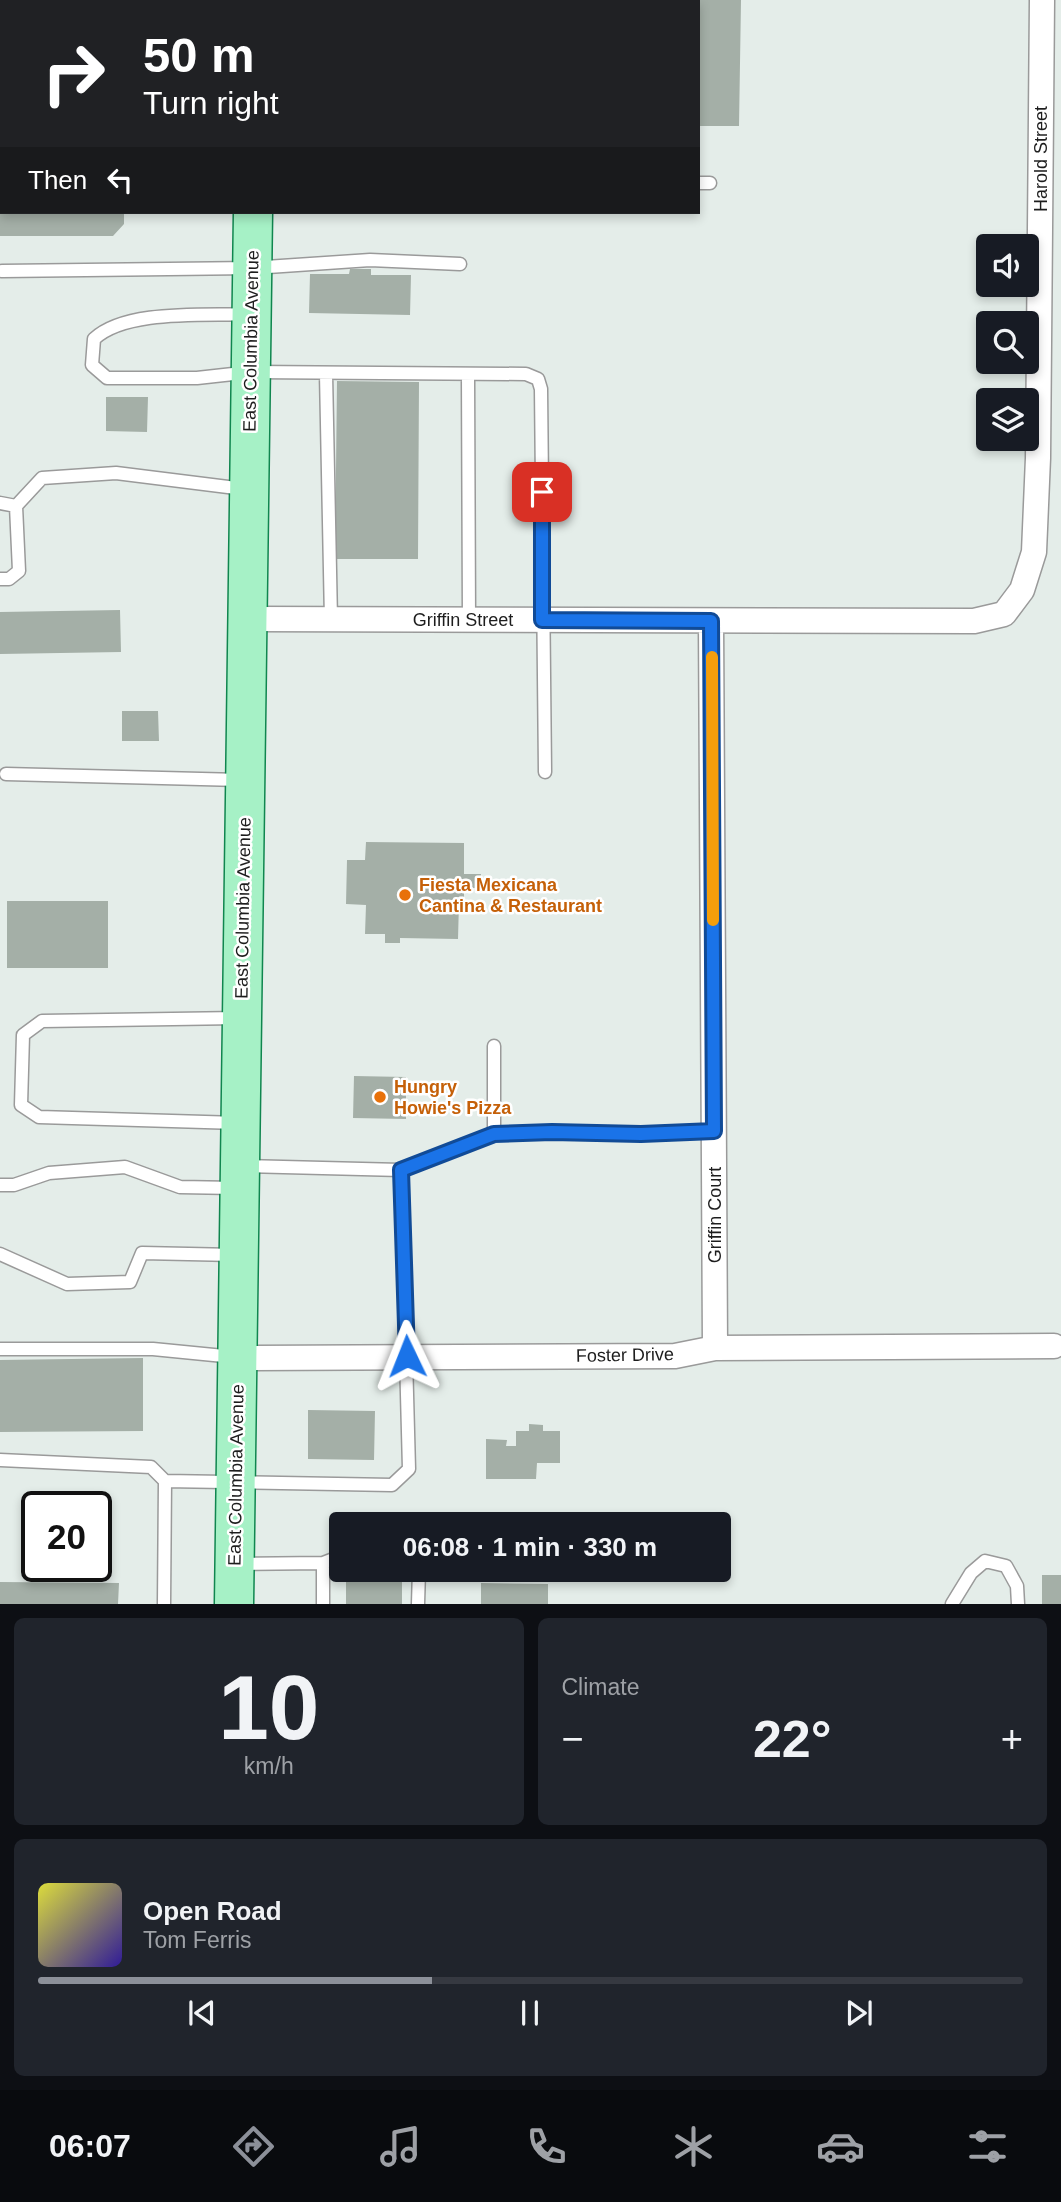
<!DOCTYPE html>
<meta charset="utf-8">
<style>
body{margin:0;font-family:Helvetica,sans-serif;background:#20242c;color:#f1f3f6;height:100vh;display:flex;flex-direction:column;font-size:26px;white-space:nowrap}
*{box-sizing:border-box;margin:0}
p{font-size:23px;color:#9ea1a6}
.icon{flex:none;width:38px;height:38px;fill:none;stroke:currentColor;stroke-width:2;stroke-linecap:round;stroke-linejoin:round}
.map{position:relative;height:1604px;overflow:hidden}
.panel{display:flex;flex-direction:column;gap:14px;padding:14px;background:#0d0f14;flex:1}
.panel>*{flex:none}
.top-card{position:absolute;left:0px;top:0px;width:700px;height:214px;box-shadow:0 4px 10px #0003;background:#202124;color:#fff;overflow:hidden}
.fabs{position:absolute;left:976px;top:234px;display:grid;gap:14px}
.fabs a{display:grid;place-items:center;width:63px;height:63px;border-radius:7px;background:#171b24;box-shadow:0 4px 10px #0003;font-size:35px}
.speed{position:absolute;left:21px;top:1491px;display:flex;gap:14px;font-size:35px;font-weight:700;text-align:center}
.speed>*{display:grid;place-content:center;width:91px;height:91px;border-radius:50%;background:#171b24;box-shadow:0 4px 10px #0003;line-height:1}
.speed .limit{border:4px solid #111;border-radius:10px;background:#fff;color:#111}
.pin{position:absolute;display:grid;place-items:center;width:60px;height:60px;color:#fff;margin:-30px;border-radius:14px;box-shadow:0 4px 10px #0006}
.me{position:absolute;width:77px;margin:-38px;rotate:358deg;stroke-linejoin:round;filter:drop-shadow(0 0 5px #0008)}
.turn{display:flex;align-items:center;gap:24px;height:147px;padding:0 28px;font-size:32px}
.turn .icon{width:91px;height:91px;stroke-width:2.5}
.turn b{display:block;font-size:49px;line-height:60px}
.then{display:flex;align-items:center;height:66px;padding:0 28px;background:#0003;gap:14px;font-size:26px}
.big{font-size:52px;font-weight:800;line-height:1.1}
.panel .widget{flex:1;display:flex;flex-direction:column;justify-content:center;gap:10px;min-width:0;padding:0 24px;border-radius:10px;background:#20242c}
.panel .dial{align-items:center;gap:0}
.dial b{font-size:91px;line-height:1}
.song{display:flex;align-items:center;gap:21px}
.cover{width:84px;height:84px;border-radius:10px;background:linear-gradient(135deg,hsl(60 70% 55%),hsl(250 70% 35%))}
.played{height:7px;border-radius:4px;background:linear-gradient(90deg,#8c9099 40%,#363941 40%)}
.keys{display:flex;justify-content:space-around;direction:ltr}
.heat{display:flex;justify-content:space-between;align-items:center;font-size:38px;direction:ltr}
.panel .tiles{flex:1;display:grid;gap:14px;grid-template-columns:1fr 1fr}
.widget:last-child{grid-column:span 2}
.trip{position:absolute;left:329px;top:1512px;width:402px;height:70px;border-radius:7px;background:#171b24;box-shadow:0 4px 10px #0003;font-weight:800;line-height:70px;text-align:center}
.dock{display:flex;height:112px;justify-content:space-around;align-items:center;background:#090b0e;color:#9ea1a6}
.dock .icon{width:49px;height:49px}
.dock .current{color:#8c9099}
.dock b{font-size:32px;color:#f1f3f6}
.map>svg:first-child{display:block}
.building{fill:#a4afa7}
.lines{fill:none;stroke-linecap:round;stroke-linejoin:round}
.lane-casing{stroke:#9a9a9a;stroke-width:15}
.street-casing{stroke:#9a9a9a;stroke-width:27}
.primary-casing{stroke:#10864f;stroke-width:41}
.lane{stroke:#fff;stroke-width:12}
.street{stroke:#fff;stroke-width:24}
.primary{stroke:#a6f1c6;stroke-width:38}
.route-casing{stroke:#114b97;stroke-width:18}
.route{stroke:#1a73e8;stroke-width:12}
.slow{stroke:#f59e0b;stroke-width:12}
.food-dot{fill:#e8710a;stroke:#fff;stroke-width:2.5}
.labels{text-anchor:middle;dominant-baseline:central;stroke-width:5;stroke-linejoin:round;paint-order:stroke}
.street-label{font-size:18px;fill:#1d1d1d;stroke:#fff}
.food-label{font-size:18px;font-weight:bold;fill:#c56008;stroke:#fff;text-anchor:start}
</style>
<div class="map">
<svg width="1061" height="1604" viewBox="0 0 1061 1604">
<rect width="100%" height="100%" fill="#e4ede9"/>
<path class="building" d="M698,0h43l-2,126h-41z
M0,212h124v12l-11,12h-113z
M350,269h21v6h40l-1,40 -101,-2 1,-39h39z
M337,381l82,1 -1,177h-83z
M106,397h42l-1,35 -41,-1z
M120,610l1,42 -121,2v-42z
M122,711h36l1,30h-37z
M366,842l98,1v31h17l-1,14h-16v14h-5l-1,37 -58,-1v5h-15v-9h-20l1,-29 -20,-1 1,-44h18z
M7,901h101v67h-101z
M354,1076l52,1v42l-53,-1z
M143,1358v73l-143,1v-72z
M308,1410l67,1 -1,49 -66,-1z
M529,1424l14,1v6h17v32h-23l-1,16h-50v-40l21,1 -1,6h10v-15h13z
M346,1570h56v34h-56z
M1042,1575h19v29h-19z
M0,1582l119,1 -1,21h-118z
M481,1583l67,1v20h-67z"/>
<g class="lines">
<g class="lane-casing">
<path id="lane" d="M111,2v-2
M182,2v-2
M500,2v-2
M698,183h12
M2,271l250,-3 118,-8 90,4
M248,314c-43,2 -122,-5 -154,25l-2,26 15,13h90l54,-6 275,2 12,5 3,10 4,383
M326,374l5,246
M468,375l1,245
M0,503l16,3
M16,506l26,-28 74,-5 128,16
M0,579h9l10,-8 -3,-65
M6,774l234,6
M238,1018l-196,3 -19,14 -2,70 18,12 199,6
M494,1046v88
M401,1170l93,-36 58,-2 89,2 73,-3
M0,1185h14l35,-12 76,-6 55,20 55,1
M0,1254l67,30 63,-2 12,-29 93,2
M0,1349h153l81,8
M0,1460l151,7 14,14 227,4 17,-16 -8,-299 -157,-4
M323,1563v41
M239,1564l84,-1 18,-7
M164,1604l1,-123
M418,1604l1,-34
M952,1604l19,-31 14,-12 21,5 11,20 1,18"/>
</g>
<g class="street-casing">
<path id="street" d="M246,619l728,2 30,-7 18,-24 12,-38 4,-94 4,-458
M711,621l4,727
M238,1358l437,-2 40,-8 339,-2"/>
</g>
<g class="primary-casing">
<path id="primary" d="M256,2v-2
M234,1604l19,-1392"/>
</g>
<use href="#lane" class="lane"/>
<use href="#street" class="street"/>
<use href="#primary" class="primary"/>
</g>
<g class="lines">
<g class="route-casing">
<path id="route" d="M407,1356l-6,-186 93,-36 58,-2 89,2 73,-3 -3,-510 -169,-1v-128"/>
</g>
<use href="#route" class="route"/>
<path class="slow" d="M712,657l1,263"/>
</g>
<g class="food-dot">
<circle cx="405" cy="895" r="7"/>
<circle cx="380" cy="1097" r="7"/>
</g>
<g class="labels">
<g class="street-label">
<text transform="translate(1041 159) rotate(-90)">Harold Street</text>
<text transform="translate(251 341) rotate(-89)">East Columbia Avenue</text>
<text x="463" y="620">Griffin Street</text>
<text transform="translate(243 908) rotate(-89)">East Columbia Avenue</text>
<text transform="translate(715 1215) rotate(-90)">Griffin Court</text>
<text transform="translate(625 1355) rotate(-1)">Foster Drive</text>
<text transform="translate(236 1475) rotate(-89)">East Columbia Avenue</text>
</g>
<g class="food-label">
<text x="419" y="885">Fiesta Mexicana<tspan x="419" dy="21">Cantina &amp; Restaurant</tspan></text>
<text x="394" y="1087">Hungry<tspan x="394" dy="21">Howie's Pizza</tspan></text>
</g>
</g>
</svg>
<div class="fabs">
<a><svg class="icon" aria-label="sound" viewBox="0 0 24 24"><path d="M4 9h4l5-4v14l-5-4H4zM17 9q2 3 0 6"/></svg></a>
<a><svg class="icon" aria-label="search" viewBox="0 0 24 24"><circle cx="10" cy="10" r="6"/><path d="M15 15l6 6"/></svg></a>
<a><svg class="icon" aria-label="layers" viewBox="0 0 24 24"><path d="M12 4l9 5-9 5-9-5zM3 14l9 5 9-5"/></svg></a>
</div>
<div class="speed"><div class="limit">20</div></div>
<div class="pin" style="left:542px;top:492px;background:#d93025"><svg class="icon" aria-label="arrive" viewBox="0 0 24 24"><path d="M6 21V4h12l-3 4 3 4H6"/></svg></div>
<svg class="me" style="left:407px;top:1356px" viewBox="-20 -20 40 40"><path d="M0-17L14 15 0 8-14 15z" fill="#1a73e8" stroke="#fff" stroke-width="4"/></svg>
<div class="trip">06:08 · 1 min · 330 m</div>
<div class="top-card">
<div class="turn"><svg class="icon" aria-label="right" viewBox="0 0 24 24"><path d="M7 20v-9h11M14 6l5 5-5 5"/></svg><div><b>50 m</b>Turn right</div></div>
<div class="then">Then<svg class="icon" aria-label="left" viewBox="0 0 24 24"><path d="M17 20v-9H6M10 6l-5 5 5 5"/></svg></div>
</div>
</div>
<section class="panel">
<div class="tiles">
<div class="widget dial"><b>10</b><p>km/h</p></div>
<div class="widget"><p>Climate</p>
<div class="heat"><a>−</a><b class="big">22°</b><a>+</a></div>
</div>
<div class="widget">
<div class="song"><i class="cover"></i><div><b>Open Road</b><p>Tom Ferris</p></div></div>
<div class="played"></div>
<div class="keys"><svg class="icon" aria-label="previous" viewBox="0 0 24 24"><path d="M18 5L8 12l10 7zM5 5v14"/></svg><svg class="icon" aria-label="pause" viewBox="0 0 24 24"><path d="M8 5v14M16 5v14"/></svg><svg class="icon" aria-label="next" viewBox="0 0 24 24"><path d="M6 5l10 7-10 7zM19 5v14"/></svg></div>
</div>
</div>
</section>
<nav class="dock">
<b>06:07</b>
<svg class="icon current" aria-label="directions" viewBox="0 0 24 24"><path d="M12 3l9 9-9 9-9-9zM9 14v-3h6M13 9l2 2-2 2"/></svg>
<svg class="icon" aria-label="music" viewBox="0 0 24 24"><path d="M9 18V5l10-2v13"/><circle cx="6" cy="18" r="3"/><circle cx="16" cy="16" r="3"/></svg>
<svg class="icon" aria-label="phone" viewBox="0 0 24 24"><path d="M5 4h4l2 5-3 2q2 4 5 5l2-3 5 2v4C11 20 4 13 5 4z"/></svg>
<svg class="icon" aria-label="climate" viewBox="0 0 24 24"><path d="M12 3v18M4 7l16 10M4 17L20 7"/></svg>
<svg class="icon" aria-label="car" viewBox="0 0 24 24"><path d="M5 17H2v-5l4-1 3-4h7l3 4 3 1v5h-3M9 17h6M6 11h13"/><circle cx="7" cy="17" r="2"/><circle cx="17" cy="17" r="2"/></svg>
<svg class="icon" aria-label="filters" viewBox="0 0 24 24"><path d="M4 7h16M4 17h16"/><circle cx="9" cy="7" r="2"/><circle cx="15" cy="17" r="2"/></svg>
</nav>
